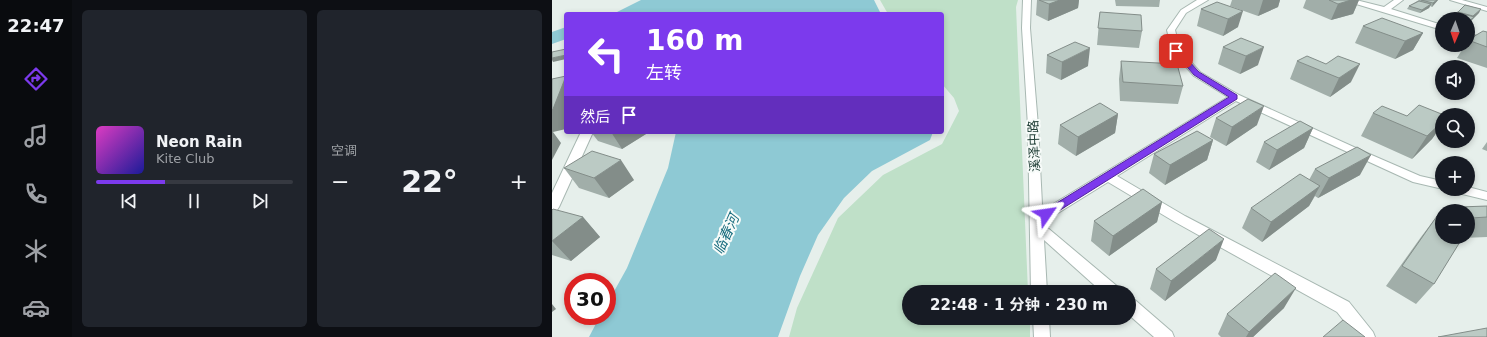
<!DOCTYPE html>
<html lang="zh">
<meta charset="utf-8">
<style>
body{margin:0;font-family:"DejaVu Sans","Noto Sans SC",sans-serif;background:#20242c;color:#f1f3f6;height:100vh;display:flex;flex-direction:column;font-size:15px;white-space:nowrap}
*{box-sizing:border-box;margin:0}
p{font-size:13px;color:#9ea1a6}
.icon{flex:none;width:22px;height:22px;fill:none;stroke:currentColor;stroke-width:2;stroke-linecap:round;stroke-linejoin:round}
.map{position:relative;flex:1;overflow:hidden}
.sheet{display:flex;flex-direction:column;gap:10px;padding:10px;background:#0d0f14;width:480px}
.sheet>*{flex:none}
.top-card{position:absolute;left:12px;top:12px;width:380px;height:122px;border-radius:4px;box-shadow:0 2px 6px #0003;background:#7c3aed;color:#fff;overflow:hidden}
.needle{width:26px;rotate:182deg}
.controls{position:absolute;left:883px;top:12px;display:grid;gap:8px}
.controls a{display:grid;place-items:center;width:40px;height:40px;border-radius:50%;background:#171b24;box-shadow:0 2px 6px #0003;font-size:20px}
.speed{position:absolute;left:12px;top:273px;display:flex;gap:8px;font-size:20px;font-weight:700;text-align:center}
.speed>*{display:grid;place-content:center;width:52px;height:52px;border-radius:50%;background:#171b24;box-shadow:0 2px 6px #0003;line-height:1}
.speed .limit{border:6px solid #d22;background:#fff;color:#111}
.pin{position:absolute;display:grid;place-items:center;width:34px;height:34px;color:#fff;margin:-17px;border-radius:8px;box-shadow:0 2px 6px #0006}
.me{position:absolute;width:44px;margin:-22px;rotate:58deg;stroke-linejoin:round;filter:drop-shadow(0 0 3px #0008)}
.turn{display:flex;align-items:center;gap:14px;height:84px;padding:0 16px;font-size:18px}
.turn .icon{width:52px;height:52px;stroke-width:2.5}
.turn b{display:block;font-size:28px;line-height:34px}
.then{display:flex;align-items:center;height:38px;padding:0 16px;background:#0003;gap:8px;font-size:15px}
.big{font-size:30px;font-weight:700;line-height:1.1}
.sheet .tile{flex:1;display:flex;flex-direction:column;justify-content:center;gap:6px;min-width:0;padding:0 14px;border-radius:6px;background:#20242c}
.song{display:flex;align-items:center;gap:12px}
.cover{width:48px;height:48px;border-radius:6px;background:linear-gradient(135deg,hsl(310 70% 55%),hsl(240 70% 35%))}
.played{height:4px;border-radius:2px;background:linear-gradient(90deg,#7c3aed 35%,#363941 35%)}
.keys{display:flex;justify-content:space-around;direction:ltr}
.heat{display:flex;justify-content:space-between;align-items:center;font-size:22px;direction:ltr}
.sheet .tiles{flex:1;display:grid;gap:10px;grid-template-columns:repeat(2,1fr)}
.trip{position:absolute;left:350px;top:285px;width:234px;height:40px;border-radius:20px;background:#171b24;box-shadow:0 2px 6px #0003;font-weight:700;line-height:40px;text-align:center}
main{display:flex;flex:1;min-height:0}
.menu{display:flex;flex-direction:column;width:72px;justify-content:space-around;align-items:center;background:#090b0e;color:#9ea1a6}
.menu .icon{width:28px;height:28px}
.menu .on{color:#7c3aed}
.menu b{font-size:18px;color:#f1f3f6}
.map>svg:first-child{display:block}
.green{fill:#bfe0c8}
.water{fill:#8ec9d4}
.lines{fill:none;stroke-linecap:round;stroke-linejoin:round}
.minor-casing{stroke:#a8b8b2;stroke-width:2}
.tertiary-casing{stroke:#a8b8b2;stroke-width:2}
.minor{fill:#fff;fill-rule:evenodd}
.tertiary{fill:#fff;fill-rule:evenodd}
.wall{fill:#a1aea9}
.shaded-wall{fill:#838d89}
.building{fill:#bbcac4;stroke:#838d89}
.route{fill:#7c3aed;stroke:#51269a}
.labels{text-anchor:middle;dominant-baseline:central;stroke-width:4;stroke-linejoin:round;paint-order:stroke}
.street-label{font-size:13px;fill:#24423a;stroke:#f7fbf9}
.water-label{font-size:14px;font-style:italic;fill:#1c6f80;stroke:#f7fbf9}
</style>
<main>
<nav class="menu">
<b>22:47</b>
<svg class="icon on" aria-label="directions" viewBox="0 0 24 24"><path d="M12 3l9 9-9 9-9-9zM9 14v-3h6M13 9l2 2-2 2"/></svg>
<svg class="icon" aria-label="music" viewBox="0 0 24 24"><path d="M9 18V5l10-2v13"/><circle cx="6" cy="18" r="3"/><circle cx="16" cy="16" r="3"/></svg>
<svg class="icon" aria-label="phone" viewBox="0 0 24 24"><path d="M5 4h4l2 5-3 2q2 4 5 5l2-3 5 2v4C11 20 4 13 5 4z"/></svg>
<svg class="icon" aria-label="climate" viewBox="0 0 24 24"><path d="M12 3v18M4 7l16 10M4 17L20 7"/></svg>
<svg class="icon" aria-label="car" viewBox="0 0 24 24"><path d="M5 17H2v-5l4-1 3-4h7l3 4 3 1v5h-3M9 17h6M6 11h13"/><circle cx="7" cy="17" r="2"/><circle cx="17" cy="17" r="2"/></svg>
</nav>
<section class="sheet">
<div class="tiles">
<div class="tile">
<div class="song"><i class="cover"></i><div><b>Neon Rain</b><p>Kite Club</p></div></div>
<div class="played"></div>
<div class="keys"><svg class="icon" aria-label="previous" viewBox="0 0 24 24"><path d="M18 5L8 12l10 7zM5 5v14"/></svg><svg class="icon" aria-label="pause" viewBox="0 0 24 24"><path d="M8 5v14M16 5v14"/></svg><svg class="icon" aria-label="next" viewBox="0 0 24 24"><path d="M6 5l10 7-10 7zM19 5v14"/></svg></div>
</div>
<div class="tile"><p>空调</p>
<div class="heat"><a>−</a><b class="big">22°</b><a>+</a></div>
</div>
</div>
</section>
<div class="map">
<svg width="935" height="337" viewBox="0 0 935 337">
<rect width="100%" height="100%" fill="#e6efeb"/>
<path class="green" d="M328,0h138l-2,7 12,285h-119v26h121v19h-241l8,-29 41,-90 45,-43 59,-31 17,-33 -5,-13 -12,-14v-70h-54z"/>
<path class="water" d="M89,0h233l7,14h-203l-1,-2 -64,2z
M14,27v12l-14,5v-12z
M124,132h257l-3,8 -58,31 -28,27 -26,37 -18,41 -22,61h-189l11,-21h7v-12l20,-36 41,-100z"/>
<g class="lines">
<g class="minor-casing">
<path id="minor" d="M645,0h11l-22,13 -11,17 5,20 20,22 39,23 128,58 53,23 22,5 1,8 -30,-7 -177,-81 -119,75 68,40 164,86 24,30 2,5h-18l-20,-25 -162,-90 -67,-40 -66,41 -5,2 -5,-2 -2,-3 2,-3 196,-120 -34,-21 -22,-25 -5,-21 14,-20z
M791,0h13l28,7 10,-7h9l-12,9 51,16v5z
M898,0h12l25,7v4z
M916,33l19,6v6l-19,-6z
M29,132h12l-34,75 -2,3 -5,2v-19z
M916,187l19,5v8l-33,-8 -2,-3h16z"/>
</g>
<g class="tertiary-casing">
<path id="tertiary" d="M471,0h8l-1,28 8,98 5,98 75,63 3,5h-19l-58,-52 3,52h-16l-3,-166 -6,-98z
M577,298l6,2 37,32 2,5h-20l-25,-22z
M481,318h16l1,19h-16z"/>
</g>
<use href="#minor" class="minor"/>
<use href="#tertiary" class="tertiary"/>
</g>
<path class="wall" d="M485,0h42l-1,8 -30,13 -12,-6z
M563,0h45l-1,7 -43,-1z
M680,0h48l-2,7 -20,9 -28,-10z
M754,0h53l-6,14 -22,6 -28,-12z
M867,0h19l-6,7 -2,-1 -1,2 -9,5 -13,-4 2,-3z
M665,2l21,25 -15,9 -26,-10 4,-17z
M548,12l42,19 -3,17 -42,-3z
M811,26l60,7 -10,17 -18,9 -40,-16z
M935,32v36l-30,-10 8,-13h3v-5z
M689,38l17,27 -18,9 -22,-10 5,-17z
M495,55l41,11 -27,14 -15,-7z
M569,61l62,25 -5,18 -58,-3 -1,-22z
M745,61l54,21 -21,15 -40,-18z
M821,113l34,3 35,-1v10l-10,14 -20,20 -51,-23z
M566,114l-3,19 -39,23 -18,-12 2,-19z
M664,118l41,7 -31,21 -16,-9z
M761,128l-9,20 -35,22 -13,-8 8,-20z
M39,132h53l2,2 -24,15 -24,-8z
M661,140l-6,20 -42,25 -16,-12 5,-19z
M935,142v9l-5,-2z
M12,168l70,12 -25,18 -30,-10z
M763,169l45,6 -42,23 -3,-2 -6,10 -47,36 -20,-14 9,-20 58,-28z
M610,202l-5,20 -48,34 -18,-15 3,-20z
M935,206v31l-25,1 -28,46 -18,20 -30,-18 35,-49 16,-21 5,21h26v-26h-12l3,-4z
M0,210l31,7 17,20 -29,24 -19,-6z
M664,260l-51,41 -15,-12 6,-20z
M732,308l-31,29h-32l-3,-3 9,-20z"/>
<path class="shaded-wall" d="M508,0h19l-1,8 -30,13 1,-17z
M711,0h17l-2,7 -20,9z
M799,0h8l-6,14 -22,6 7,-16z
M885,0h1l-6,7 1,-4z
M879,4l-2,4 -9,5 2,-3z
M929,9l-2,4 -11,11v-2l5,-6z
M691,11l-5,16 -15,9 5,-17z
M871,33l-10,17 -18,9 10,-18z
M712,47l-6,18 -18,9 6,-18z
M538,48l-2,18 -27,14 1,-18z
M14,55v4l-13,3 -1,-2v-2z
M808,64l-9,18 -21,15 9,-19z
M14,76v53l-13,3 8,11 -9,17v-50z
M712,106l-7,19 -31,21 6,-19z
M566,114l-3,19 -39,23 2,-19z
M890,122v3l-10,14 -20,20 15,-23z
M761,128l-9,20 -35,22 8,-20z
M59,132h33l2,2 -24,15z
M661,140l-6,20 -42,25 5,-20z
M819,155l-11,20 -42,23 11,-20z
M69,160l13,20 -25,18 -15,-20z
M768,186l-11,20 -47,36 9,-20z
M610,202l-5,20 -48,34 4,-20z
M31,217l17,20 -29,24 -19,-20z
M672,239l-8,21 -51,41 6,-20z
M744,288l-12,20 -31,29h-7l3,-5z
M0,304l4,5 -4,3z"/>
<path class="building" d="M487,0h21l-11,4z
M777,0h22l-13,4z
M869,0h16l-4,3z
M867,1l12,3 -9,6 -13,-4z
M665,2l26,9 -15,8 -27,-10z
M913,5l16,4 -8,7 -15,-4z
M548,12l41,3 1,16 -44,-3z
M905,12l17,5 -6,5v-3h-18z
M830,18l41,15 -18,8 -42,-15z
M931,31l4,1v15l-19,-7z
M689,38l23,9 -18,9 -23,-9z
M523,42l15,6 -28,14 -15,-7z
M14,49v6l-14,3v-6z
M755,56l19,8 12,-8 22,8 -21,14 -42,-17z
M569,61l56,3 6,22 -60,-4z
M14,76l-13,33 -1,1v-31z
M696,99l16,7 -32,21 -16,-9z
M548,103l18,11 -40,23 -18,-12z
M867,105l25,10h-2v7l-15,14 -54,-23 9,-7 25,10z
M748,121l13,7 -36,22 -13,-8z
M645,131l16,9 -43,25 -16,-11z
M805,147l14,8 -42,23 -14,-9z
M40,151l29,9 -27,18 -30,-10z
M748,174l20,12 -49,36 -20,-14z
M591,189l19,13 -49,34 -19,-15z
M935,206v11l-16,1 -3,-2v-5h-4l-5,-4z
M1,209l30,8 -31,24v-31z
M885,216l5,3v18h21l-29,47 -32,-18z
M657,229l15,10 -53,42 -15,-12z
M723,273l21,15 -47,44 -22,-18z
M791,320l22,17h-42z
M935,328v9h-49z"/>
<path class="route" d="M622,49h4l21,23 38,23v4l-188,118h-7l-1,-3 1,-2 187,-115 -35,-22 -20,-23z"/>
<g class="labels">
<g class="street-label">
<text transform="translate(482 146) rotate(-92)">溪泽中路</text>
</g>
<g class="water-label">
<text transform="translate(174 234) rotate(-66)">临春河</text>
</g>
</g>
</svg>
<div class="controls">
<a><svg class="needle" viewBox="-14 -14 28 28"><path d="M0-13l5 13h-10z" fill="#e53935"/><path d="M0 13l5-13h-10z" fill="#9ea1a6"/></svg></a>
<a><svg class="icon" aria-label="sound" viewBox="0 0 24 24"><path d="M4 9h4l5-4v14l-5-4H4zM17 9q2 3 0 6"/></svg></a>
<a><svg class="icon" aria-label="search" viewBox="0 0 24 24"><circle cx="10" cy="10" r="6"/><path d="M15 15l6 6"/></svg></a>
<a>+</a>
<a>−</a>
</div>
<div class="speed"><div class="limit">30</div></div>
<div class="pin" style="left:624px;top:51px;background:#d93025"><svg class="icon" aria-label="arrive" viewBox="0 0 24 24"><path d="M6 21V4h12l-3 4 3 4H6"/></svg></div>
<svg class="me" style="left:494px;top:214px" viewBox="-20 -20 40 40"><path d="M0-17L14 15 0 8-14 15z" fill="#7c3aed" stroke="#fff" stroke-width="4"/></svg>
<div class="trip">22:48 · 1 分钟 · 230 m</div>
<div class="top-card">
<div class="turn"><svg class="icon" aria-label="left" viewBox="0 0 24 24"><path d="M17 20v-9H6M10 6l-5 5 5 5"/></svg><div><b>160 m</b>左转</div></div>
<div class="then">然后<svg class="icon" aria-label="arrive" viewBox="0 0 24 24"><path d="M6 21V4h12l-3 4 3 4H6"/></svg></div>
</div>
</div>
</main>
